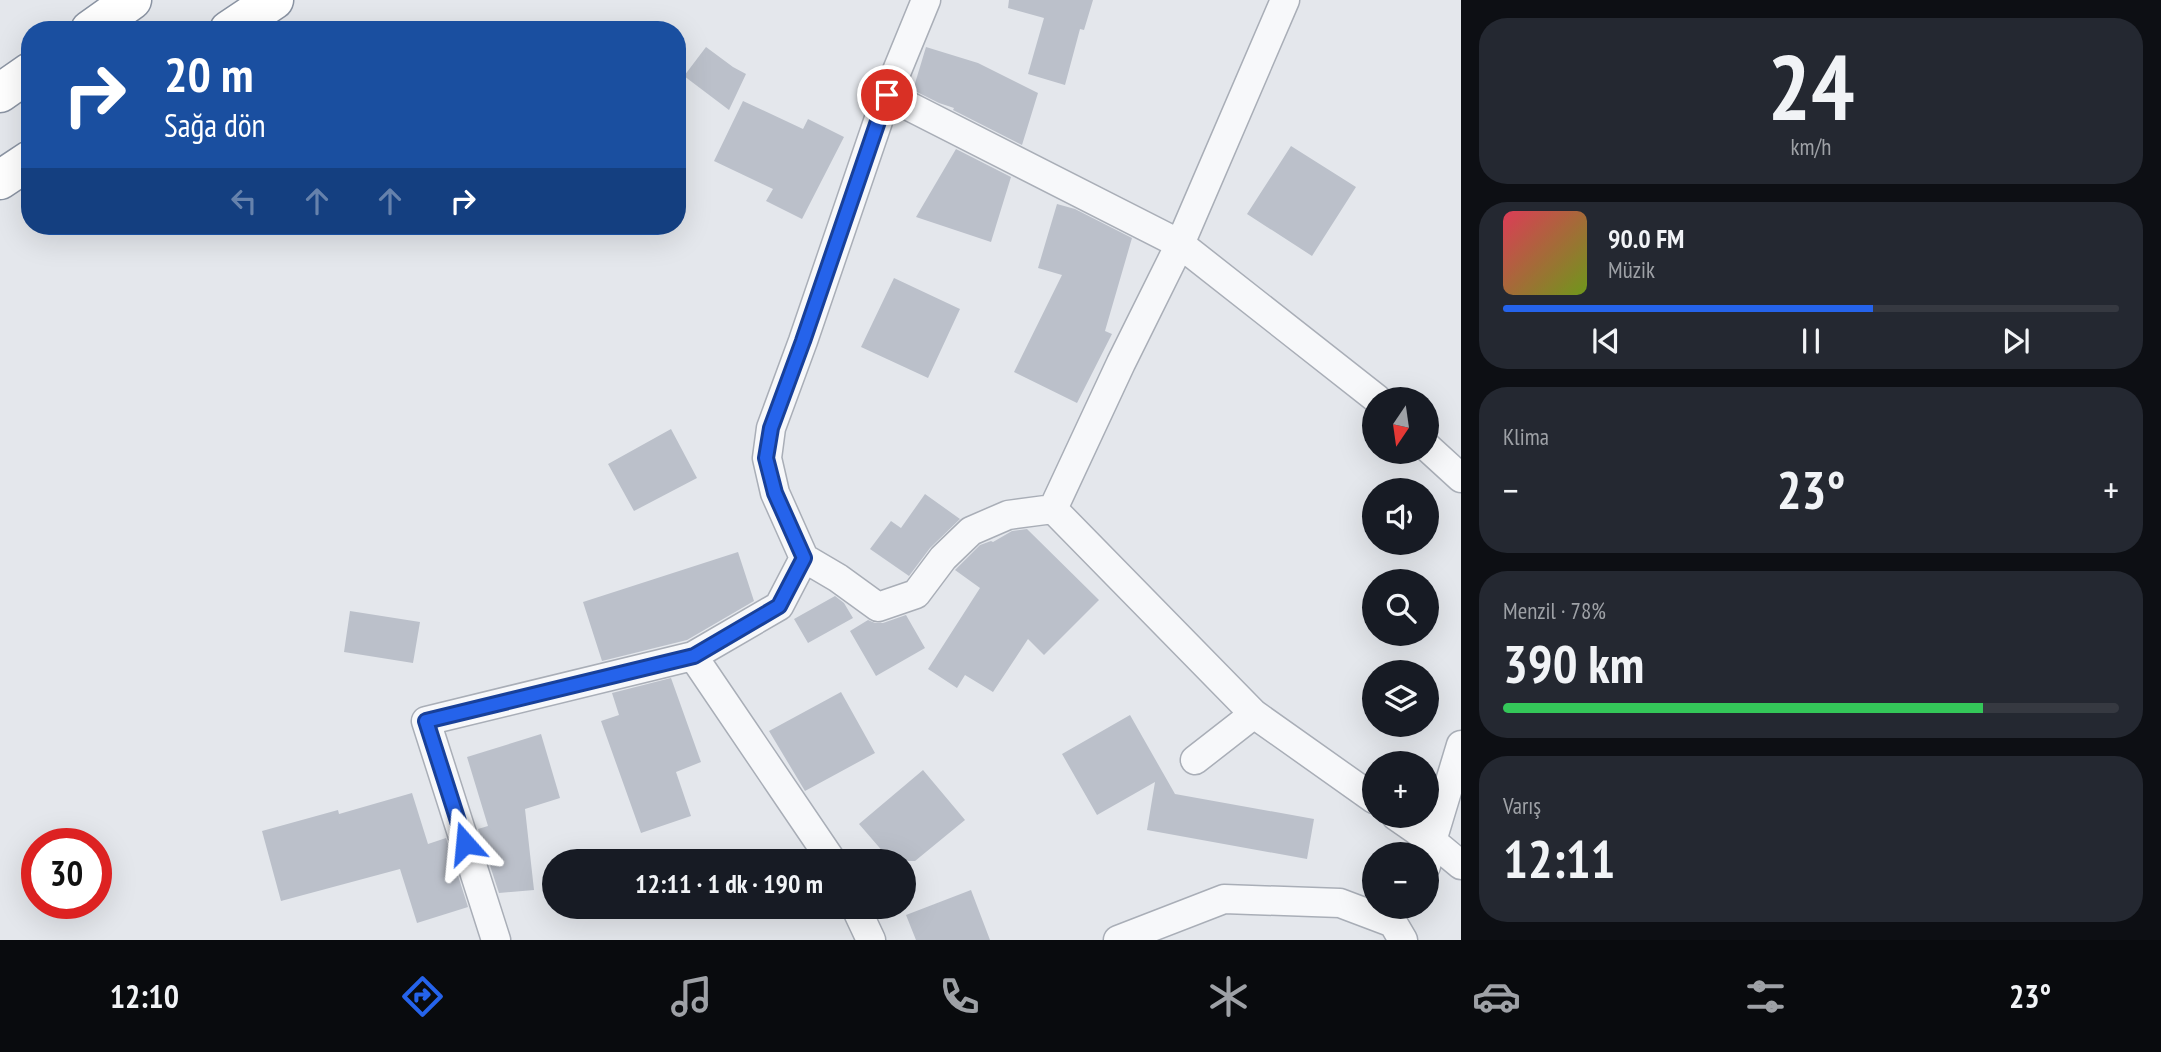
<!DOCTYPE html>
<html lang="tr">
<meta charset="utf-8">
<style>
body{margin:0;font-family:"PT Sans Narrow",sans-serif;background:#242831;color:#f1f3f6;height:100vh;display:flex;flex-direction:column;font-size:26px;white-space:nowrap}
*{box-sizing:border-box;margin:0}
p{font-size:23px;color:#9ea1a6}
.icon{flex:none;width:38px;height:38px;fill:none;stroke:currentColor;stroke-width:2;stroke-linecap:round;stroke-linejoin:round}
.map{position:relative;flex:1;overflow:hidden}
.drawer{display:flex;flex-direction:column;gap:18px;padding:18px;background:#0d0f14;width:700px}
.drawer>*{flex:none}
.banner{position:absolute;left:21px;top:21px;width:665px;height:214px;border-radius:28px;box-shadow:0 7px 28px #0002;background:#1a4fa0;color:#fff;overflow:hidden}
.needle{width:46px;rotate:193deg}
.fabs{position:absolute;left:1362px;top:387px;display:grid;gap:14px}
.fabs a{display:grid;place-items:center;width:77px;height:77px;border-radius:50%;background:#171b24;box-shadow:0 7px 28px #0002;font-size:35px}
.speed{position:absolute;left:21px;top:828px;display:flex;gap:14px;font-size:35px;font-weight:700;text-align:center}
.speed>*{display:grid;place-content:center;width:91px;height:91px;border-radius:50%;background:#171b24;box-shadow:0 7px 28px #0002;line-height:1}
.speed .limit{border:10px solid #d22;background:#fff;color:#111}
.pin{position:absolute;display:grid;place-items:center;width:60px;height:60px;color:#fff;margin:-30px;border:4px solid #fff;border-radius:50%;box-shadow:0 2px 7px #0007}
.me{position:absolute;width:77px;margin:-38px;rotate:342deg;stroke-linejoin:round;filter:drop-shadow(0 0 5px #0008)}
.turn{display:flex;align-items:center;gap:24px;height:147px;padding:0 28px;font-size:32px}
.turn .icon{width:91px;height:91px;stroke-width:2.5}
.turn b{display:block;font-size:49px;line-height:60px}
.lanes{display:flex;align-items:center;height:66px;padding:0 28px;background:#0003;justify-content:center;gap:35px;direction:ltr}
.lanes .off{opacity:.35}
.big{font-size:52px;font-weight:800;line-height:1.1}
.drawer .tile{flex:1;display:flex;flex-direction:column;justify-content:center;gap:10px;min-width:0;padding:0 24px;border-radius:28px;background:#242831}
.drawer .dial{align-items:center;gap:0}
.dial b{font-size:91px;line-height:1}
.song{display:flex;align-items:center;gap:21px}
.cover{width:84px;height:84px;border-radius:10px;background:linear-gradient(135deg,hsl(350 70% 55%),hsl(80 70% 35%))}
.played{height:7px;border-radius:4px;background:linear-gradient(90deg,#2563eb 60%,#363941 60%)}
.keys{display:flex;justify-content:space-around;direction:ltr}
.heat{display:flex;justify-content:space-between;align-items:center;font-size:38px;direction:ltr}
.charge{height:10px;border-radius:5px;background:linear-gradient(90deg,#34c759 78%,#363941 0)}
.trip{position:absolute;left:542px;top:849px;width:374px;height:70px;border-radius:35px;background:#171b24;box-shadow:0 7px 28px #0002;font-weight:800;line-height:70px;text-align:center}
.menu{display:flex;height:112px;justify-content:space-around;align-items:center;background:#090b0e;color:#9ea1a6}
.menu .icon{width:49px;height:49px}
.menu .current{color:#2563eb}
.menu b{font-size:32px;color:#f1f3f6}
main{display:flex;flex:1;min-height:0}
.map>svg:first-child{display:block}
.building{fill:#bbc0ca}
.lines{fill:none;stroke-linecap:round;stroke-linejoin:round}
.minor-casing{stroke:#a9aeb7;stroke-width:31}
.trunk-casing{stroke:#8b94a3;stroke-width:41}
.minor{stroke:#f7f8fa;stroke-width:28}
.trunk{stroke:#fff;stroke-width:38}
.route-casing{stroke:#184099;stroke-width:18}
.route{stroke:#2563eb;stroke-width:12}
</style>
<main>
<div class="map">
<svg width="1461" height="940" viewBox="0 0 1461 940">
<rect width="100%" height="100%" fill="#e4e7ec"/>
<path class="building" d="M1009,0h84l-9,30 -4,-1 -15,56 -37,-11 16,-56 -36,-10z
M706,47l27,20 13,7 -17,36 -45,-34z
M926,47l52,16 60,30 -16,52 -69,-35 1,-2 -15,-5 -26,-13z
M743,101l60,28 5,-10 36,18 -42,82 -36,-18 7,-12 -59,-28z
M1291,146l65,41 -44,69 -65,-42z
M956,149l55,28 -20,65 -75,-25z
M1057,204l18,5 57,29 -27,93 7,3 -35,69 -63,-31 48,-97 -24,-7z
M894,278l66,31 -32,69 -67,-31z
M671,429l26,49 -63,33 -26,-47z
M925,494l35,25 -30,29 -21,28 -39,-27 21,-28 10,7z
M1027,529l72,71 -55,55 -16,-16 -35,53 -28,-17 -8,13 -29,-19 52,-81 -25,-18 25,-25 11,-4 2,1 19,-11z
M738,552l16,49 -67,39 -85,21 -19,-59z
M835,596l9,7 9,15 -45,25 -14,-24z
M350,611l70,11 -7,41 -69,-11z
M906,615l19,33 -49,28 -26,-45 18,-11 7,3h8z
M671,678l30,84 -25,10 15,44 -50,17 -40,-112 18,-6 -7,-22z
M841,692l34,61 -70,38 -36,-60z
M1130,715l45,79 139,25 -7,40 -160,-29 8,-48 -58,33 -35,-61z
M541,734l19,64 -35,11 9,81 -35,3 -21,-64 10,-3 -21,-69z
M923,770l42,50 -50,41h-24l-32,-37z
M412,793l16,51 18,-6 22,69 -51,16 -17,-54 -119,32 -19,-70 76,-21 1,4z
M971,890l19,50h-74l-10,-25z"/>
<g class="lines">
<g class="minor-casing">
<path id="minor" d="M887,95l293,149 197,155
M1426,446l35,32
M1053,509l201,205 120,85
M804,558l34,20 40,29 38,-13 27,-36 28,-27 37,-16 45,-6 68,-146 59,-119 105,-244
M1461,745l-29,96 29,24
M1195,760l59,-46
M1396,816l36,25 -6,25
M832,861l-139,-205 86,-50 25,-48 -29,-65 -8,-35 4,-30 32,-87 84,-246 39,-95
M855,906l16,34
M496,940l-70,-219 267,-65
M1118,940l106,-41 116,4 53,20 10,17"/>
</g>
<g class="trunk-casing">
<path id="trunk" d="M90,30l42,-30
M229,30l45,-30
M0,93l30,-21
M0,180l30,-20"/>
</g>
<use href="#minor" class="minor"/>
<use href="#trunk" class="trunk"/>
</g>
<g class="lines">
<g class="route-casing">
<path id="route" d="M465,843l-39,-122 268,-65 85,-50 25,-48 -29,-65 -9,-35 5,-30 32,-87 84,-246"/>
</g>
<use href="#route" class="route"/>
</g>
</svg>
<div class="fabs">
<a><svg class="needle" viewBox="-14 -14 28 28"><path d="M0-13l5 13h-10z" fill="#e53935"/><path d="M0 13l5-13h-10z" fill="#9ea1a6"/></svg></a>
<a><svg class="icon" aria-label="sound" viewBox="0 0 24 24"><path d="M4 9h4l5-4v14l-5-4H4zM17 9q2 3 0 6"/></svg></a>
<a><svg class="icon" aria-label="search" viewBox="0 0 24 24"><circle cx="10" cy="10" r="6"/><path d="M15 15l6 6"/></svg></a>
<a><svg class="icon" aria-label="layers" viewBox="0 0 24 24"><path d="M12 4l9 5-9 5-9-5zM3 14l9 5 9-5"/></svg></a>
<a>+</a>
<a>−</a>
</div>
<div class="speed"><div class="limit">30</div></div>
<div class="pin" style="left:887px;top:95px;background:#d93025"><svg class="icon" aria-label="arrive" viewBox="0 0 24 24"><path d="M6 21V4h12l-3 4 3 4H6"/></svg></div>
<svg class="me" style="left:465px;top:843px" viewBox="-20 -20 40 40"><path d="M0-17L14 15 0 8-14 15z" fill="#2563eb" stroke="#fff" stroke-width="4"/></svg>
<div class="trip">12:11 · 1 dk · 190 m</div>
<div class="banner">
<div class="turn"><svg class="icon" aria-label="right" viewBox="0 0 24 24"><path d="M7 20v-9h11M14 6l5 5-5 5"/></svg><div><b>20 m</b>Sağa dön</div></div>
<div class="lanes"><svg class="icon off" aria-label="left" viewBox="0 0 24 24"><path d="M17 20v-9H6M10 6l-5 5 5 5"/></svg><svg class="icon off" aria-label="ahead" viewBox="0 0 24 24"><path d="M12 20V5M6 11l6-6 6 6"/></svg><svg class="icon off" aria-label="ahead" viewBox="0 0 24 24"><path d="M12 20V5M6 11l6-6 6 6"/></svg><svg class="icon" aria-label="right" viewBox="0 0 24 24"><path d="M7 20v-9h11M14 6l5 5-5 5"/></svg></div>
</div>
</div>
<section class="drawer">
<div class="tile dial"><b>24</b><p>km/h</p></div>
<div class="tile">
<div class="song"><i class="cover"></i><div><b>90.0 FM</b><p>Müzik</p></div></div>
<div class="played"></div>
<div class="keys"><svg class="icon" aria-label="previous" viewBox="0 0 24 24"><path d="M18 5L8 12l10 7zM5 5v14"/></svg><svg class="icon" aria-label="pause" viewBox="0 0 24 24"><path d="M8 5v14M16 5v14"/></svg><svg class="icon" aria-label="next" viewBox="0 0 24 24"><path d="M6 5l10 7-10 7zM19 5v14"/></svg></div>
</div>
<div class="tile"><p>Klima</p>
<div class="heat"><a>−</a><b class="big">23°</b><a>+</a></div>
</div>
<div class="tile"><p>Menzil · 78%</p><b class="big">390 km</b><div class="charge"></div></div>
<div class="tile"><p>Varış</p><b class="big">12:11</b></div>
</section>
</main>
<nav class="menu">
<b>12:10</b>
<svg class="icon current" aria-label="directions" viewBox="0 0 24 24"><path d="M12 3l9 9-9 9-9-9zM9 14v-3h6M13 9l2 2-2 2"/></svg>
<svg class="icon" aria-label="music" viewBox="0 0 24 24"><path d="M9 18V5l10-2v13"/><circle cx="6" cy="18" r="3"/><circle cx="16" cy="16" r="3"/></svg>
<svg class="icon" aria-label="phone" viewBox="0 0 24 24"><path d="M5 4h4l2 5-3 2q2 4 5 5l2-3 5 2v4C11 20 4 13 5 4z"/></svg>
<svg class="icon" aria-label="climate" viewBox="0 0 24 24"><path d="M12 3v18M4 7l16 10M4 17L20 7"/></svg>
<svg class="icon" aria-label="car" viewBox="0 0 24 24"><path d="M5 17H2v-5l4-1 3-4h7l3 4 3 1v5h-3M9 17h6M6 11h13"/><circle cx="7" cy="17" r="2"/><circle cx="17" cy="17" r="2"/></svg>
<svg class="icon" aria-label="filters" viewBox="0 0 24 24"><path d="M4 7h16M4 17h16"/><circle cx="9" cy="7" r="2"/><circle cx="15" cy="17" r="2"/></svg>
<b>23°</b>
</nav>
